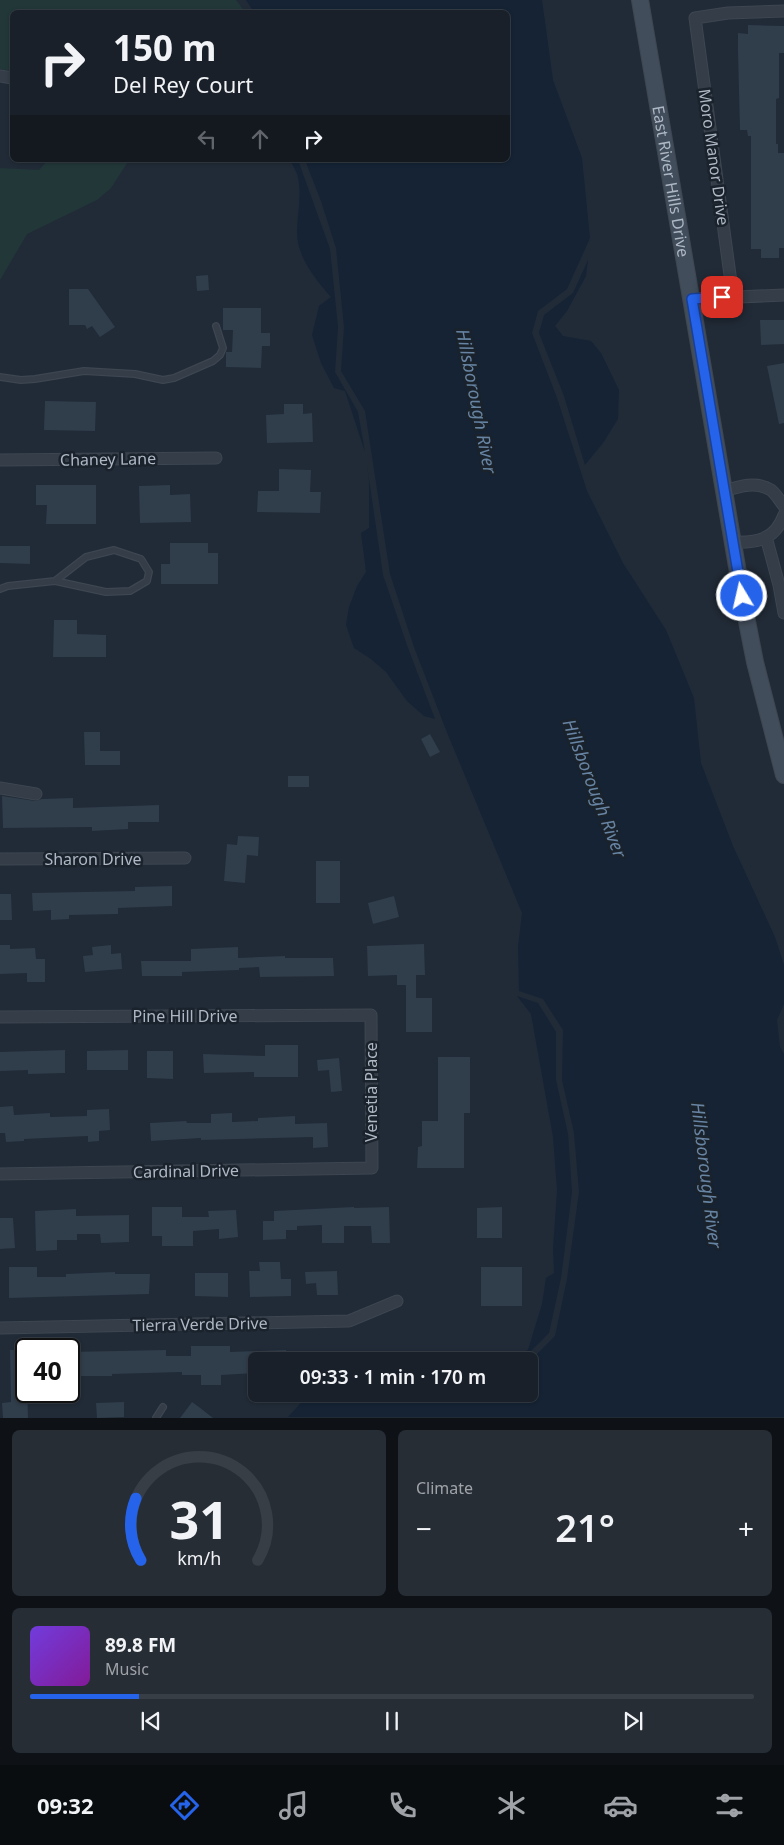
<!DOCTYPE html>
<meta charset="utf-8">
<style>
body{margin:0;font-family:"Noto Sans",sans-serif;background:#262d35;color:#f1f3f6;height:100vh;display:flex;flex-direction:column;font-size:19px;white-space:nowrap}
*{box-sizing:border-box;margin:0}
p{font-size:16px;color:#9fa3a8}
.icon{flex:none;width:28px;height:28px;fill:none;stroke:currentColor;stroke-width:2;stroke-linecap:round;stroke-linejoin:round}
.map{position:relative;height:1418px;overflow:hidden}
.drawer{display:flex;flex-direction:column;gap:12px;padding:12px;background:#0e1217;flex:1}
.drawer>*{flex:none}
.hud{position:absolute;left:10px;top:10px;width:500px;height:152px;border-radius:8px;box-shadow:0 1px 4px #0004,0 0 0 1px #373e46;background:#192029;color:#f1f3f6;overflow:hidden}
.speed{position:absolute;left:15px;top:1338px;display:flex;gap:10px;font-size:25px;font-weight:700;text-align:center}
.speed>*{display:grid;place-content:center;width:65px;height:65px;border-radius:50%;background:#192029;box-shadow:0 1px 4px #0004,0 0 0 1px #373e46;line-height:1}
.speed .limit{border:2px solid #111;border-radius:8px;background:#fff;color:#111}
.pin{position:absolute;display:grid;place-items:center;width:42px;height:42px;color:#fff;margin:-21px;border-radius:10px;box-shadow:0 2px 8px #0006}
.me{position:absolute;width:55px;margin:-28px;rotate:351deg;stroke-linejoin:round;filter:drop-shadow(0 0 4px #0008)}
.turn{display:flex;align-items:center;gap:18px;height:105px;padding:0 20px;font-size:22px}
.turn .icon{width:65px;height:65px;stroke-width:2.5}
.turn b{display:block;font-size:35px;line-height:42px}
.lanes{display:flex;align-items:center;height:48px;padding:0 20px;background:#0003;justify-content:center;gap:25px;direction:ltr}
.lanes .off{opacity:.35}
.big{font-size:38px;font-weight:600;line-height:1.1}
.drawer .widget{flex:1;display:flex;flex-direction:column;justify-content:center;gap:8px;min-width:0;padding:0 18px;border-radius:8px;background:#262d35}
.drawer .dial{align-items:center;gap:0}
.dial svg{height:130px;overflow:visible;fill:none;stroke:#373e46;stroke-width:7;stroke-linecap:round;text-anchor:middle}
.dial text{fill:#f1f3f6;stroke:none}
.song{display:flex;align-items:center;gap:15px}
.cover{width:60px;height:60px;border-radius:8px;background:linear-gradient(135deg,hsl(260 70% 55%),hsl(290 70% 35%))}
.played{height:5px;border-radius:2px;background:linear-gradient(90deg,#2563eb 15%,#373e46 15%)}
.keys{display:flex;justify-content:space-around;direction:ltr}
.heat{display:flex;justify-content:space-between;align-items:center;font-size:28px;direction:ltr}
.drawer .tiles{flex:1;display:grid;gap:12px;grid-template-columns:1fr 1fr}
.widget:last-child{grid-column:span 2}
.trip{position:absolute;left:248px;top:1352px;width:290px;height:50px;border-radius:8px;background:#192029;box-shadow:0 1px 4px #0004,0 0 0 1px #373e46;font-weight:600;line-height:50px;text-align:center}
.menu{display:flex;height:80px;justify-content:space-around;align-items:center;background:#0a0d10;color:#9fa3a8}
.menu .icon{width:35px;height:35px}
.menu .active{color:#2563eb}
.menu b{font-size:22px;color:#f1f3f6}
.map>svg:first-child{display:block}
.green{fill:#223738}
.water{fill:#152334}
.building{fill:#303d4b}
.lines{fill:none;stroke-linecap:round;stroke-linejoin:round}
.lane-casing{stroke:#3d4651;stroke-width:8}
.street-casing{stroke:#3d4651;stroke-width:13}
.secondary-casing{stroke:#3d4651;stroke-width:18}
.lane{stroke:#343d48;stroke-width:5.5}
.street{stroke:#343d48;stroke-width:11}
.secondary{stroke:#424d5b;stroke-width:16}
.route-casing{stroke:#184099;stroke-width:12}
.route{stroke:#2563eb;stroke-width:9}
.labels{text-anchor:middle;dominant-baseline:central;stroke-width:5;stroke-linejoin:round;paint-order:stroke}
.street-label{font-size:16px;fill:#aeb8c5;stroke:#1a222c}
.water-label{font-size:18px;font-style:italic;fill:#6784a3;stroke:#1a222c}
</style>
<div class="map">
<svg width="784" height="1418" viewBox="0 0 784 1418">
<rect width="100%" height="100%" fill="#212b37"/>
<path class="green" d="M0,0h236l9,12h-233v59l-12,-2z
M48,160h81l-18,28 -14,12 -70,34 -27,46v-112l39,2z"/>
<path class="water" d="M246,0h296l11,80 29,78 8,80 -23,51 -29,22 -6,22 25,65 30,93 36,72 43,67 28,68 7,65 32,83 42,91 9,28v39l-7,16 3,27 4,7v363h-496l21,-23h220v-32l26,-26 12,-57 12,-87 -5,-59 -12,-53 1,-50 -20,-31 -24,-8 -1,-44 4,-34 -76,-183 -32,-83 -24,-73 -25,-163 -24,-40 3,-44 -8,-79 -15,-47 -16,-41h203v-148h-254z
M290,160h8l32,89 8,78 -3,45 23,40 7,40 -20,-61 -11,-3 -13,-25 -9,-28 7,-29 12,-9c-15,-17 -34,-40 -34,-64 0,-18 5,-37 1,-55 -1,-6 -5,-12 -8,-18z
M588,260l-2,16 -19,35 -12,15 8,10 28,5 10,12 18,37 -1,29 -15,24 -18,22 -21,-69 -25,-63 5,-18 29,-22z
M367,465l16,110 25,73 27,71 -11,-3 -17,-15 -21,-29 -15,-13 -17,-11 -8,-23 3,-18 8,-21 9,-14 -5,-39 8,-5v-47z
M517,996l21,7 18,29v48l12,54 4,58 -11,86 -12,55 -28,28h-38v-4l33,-1 12,-6 14,-46 4,-26 8,-5 -1,-24 4,-59 -4,-53 -22,-123z"/>
<path class="building" d="M748,25l36,1v27h-5v45l-3,1v45h2v9h6v95h-5v10h-18v-9h-10v-113h-3l-1,-6h-7l-2,-79v-18l10,1z
M208,275l1,15 -12,1 -1,-15z
M69,289h19l27,38 -15,10 -8,-11 -5,3 -2,-4h-16z
M223,308h38v25h9v13h-8l-1,22 -35,-1v-15h6l1,-22h-10z
M760,320h24v24l-23,1z
M784,363v60l-5,1 -12,-58z
M45,401l51,1 -1,29 -51,-1z
M284,404h19v10l9,-1 1,29 -46,1 -1,-28 18,-1z
M279,469l32,1 -1,22h11l-1,21 -63,-1 1,-21h21z
M36,485h60v39h-50l1,-19h-11z
M170,485v10l20,-1 1,28 -51,1 -1,-37z
M170,543h38v10h10v31h-57v-20h9z
M0,546h30v18l-30,-1z
M54,620h23v14l29,1v22h-53z
M84,732h16v19h20v14h-35z
M430,734l10,18 -10,5 -9,-18z
M288,776h21v11h-21z
M2,796l33,5 7,-2 31,-1v10l86,-3v17h-31v7l-36,2v-4l-89,1z
M238,836l21,1 -1,19 -11,-1 -2,28 -21,-2 3,-37 10,1z
M316,861h24v42h-24z
M172,886v20l-54,2v6l-49,1v4l-18,1v-10l-18,1 -1,-18 103,-2v-4z
M0,894h11l1,26h-12z
M394,896l5,21 -26,7 -5,-21z
M424,944l1,31h-9v23h16v34h-26v-47h-9v-10l-29,1 -1,-30z
M0,945h10v4l25,-1 1,11h9v23h-18v-9l-27,1z
M111,945v9l10,-1 1,16 -37,3 -2,-16 10,-1 -1,-8z
M238,947v11l47,-2v2h48l1,18 -74,1 -1,-10 -20,1v2l-57,2v4h-40l-1,-15h50v-12z
M265,1045h33v32h-44v-5l-50,1 -1,-19 62,2z
M65,1050v23l-37,1v-4l-28,1v-19z
M128,1050v20h-41v-19z
M147,1051h26v28l-26,-1z
M438,1057h32v56h-6v55h-47l1,-21 4,-1v-25h16z
M339,1058l3,33 -11,1 -2,-22 -11,1 -1,-11z
M13,1106l1,9 36,-2v4l37,-1v-6l22,-1 1,21 -11,1v10l-11,1v-6l-64,3v2l-18,1 -1,-9h-5v-26z
M232,1113v9l26,-1v-3l37,-2v8l32,-1 1,24 -15,1v-11l-112,3v-2l-50,3 -1,-18 36,-2 1,2h24v-9z
M152,1207h30v10h27l-1,-6 28,-1 2,27 -19,2v-10l-26,2v15h-31v-10h-10z
M354,1207v1l35,-1 1,36h-18l-1,-17h-27v17h-22v-18l-25,1v4h-11v9l-23,1v-19h11v-10z
M502,1207v31h-25v-30z
M76,1209v7l53,-1v27l-28,1 -1,-9h-23v6h-20v10l-21,1 -1,-40z
M0,1218h13l2,30 -15,1z
M259,1262h21l1,17h10v17l-41,1 -1,-26h11z
M9,1267h28v10h29v-3l49,-2v2h35l-1,20 -140,4z
M481,1267h41v39h-41z
M337,1271l1,24h-21l-1,-12 -10,1 -1,-12z
M195,1273h33v24l-33,-1z
M191,1346h39v6l56,-2 1,11h-31v12l-35,2v10h-20v-10h-19v-3l-70,2v2h-43v-24l97,-2v6h25z
M10,1350h16l2,68h-25l-1,-15 9,-1z
M124,1402v15l-27,1 -1,-15z
M192,1402l7,5 14,11h-33z"/>
<g class="lines">
<g class="lane-casing">
<path id="lane" d="M0,377l21,3 14,-1 49,-8 51,3 28,6 11,-2 39,-17 7,-6 3,-7 -7,-22
M0,589l8,-3 47,-5 51,11 24,-1 17,-10 2,-9 -8,-13 -27,-9 -28,7 -31,24
M156,1418l7,-11"/>
</g>
<g class="street-casing">
<path id="street" d="M0,76l12,2
M733,297l-38,-279 33,-5 56,-2
M692,299l92,-4
M0,460l216,-2
M724,491c16,-5 32,-10 47,-1 5,4 9,11 13,16
M766,537l13,48 5,28
M733,542c24,1 42,-2 51,-27
M0,788l36,6
M0,859l185,-1
M0,1017l371,-2 1,153 -372,6
M0,1328l349,-7 48,-20"/>
</g>
<g class="secondary-casing">
<g id="secondary">
<path id="s1" d="M640,0l102,596 13,66 29,113"/>
</g>
</g>
<use href="#lane" class="lane"/>
<use href="#street" class="street"/>
<use href="#secondary" class="secondary"/>
</g>
<g class="lines">
<g class="route-casing">
<path id="route" d="M722,297l-30,2 50,297"/>
</g>
<use href="#route" class="route"/>
</g>
<g class="labels">
<g class="street-label">
<text transform="translate(714 157) rotate(82)">Moro Manor Drive</text>
<text stroke="none"><textPath href="#s1" startOffset="184">East River Hills Drive</textPath></text>
<text transform="translate(108 459) rotate(-1)">Chaney Lane</text>
<text x="93" y="859">Sharon Drive</text>
<text x="185" y="1016">Pine Hill Drive</text>
<text transform="translate(371 1092) rotate(-90)">Venetia Place</text>
<text transform="translate(186 1171) rotate(-1)">Cardinal Drive</text>
<text transform="translate(200 1324) rotate(-1)">Tierra Verde Drive</text>
</g>
<g class="water-label">
<text transform="translate(477 401) rotate(79)">Hillsborough River</text>
<text transform="translate(595 788) rotate(69)">Hillsborough River</text>
<text transform="translate(707 1175) rotate(83)">Hillsborough River</text>
</g>
</g>
</svg>
<div class="speed"><div class="limit">40</div></div>
<div class="pin" style="left:722px;top:297px;background:#d93025"><svg class="icon" aria-label="arrive" viewBox="0 0 24 24"><path d="M6 21V4h12l-3 4 3 4H6"/></svg></div>
<svg class="me" style="left:742px;top:596px" viewBox="-20 -20 40 40"><circle r="17" fill="#2563eb" stroke="#fff" stroke-width="3"/><path d="M0-11L8 9 0 5-8 9z" fill="#fff"/></svg>
<div class="trip">09:33 · 1 min · 170 m</div>
<div class="hud">
<div class="turn"><svg class="icon" aria-label="right" viewBox="0 0 24 24"><path d="M7 20v-9h11M14 6l5 5-5 5"/></svg><div><b>150 m</b>Del Rey Court</div></div>
<div class="lanes"><svg class="icon off" aria-label="left" viewBox="0 0 24 24"><path d="M17 20v-9H6M10 6l-5 5 5 5"/></svg><svg class="icon off" aria-label="ahead" viewBox="0 0 24 24"><path d="M12 20V5M6 11l6-6 6 6"/></svg><svg class="icon" aria-label="right" viewBox="0 0 24 24"><path d="M7 20v-9h11M14 6l5 5-5 5"/></svg></div>
</div>
</div>
<section class="drawer">
<div class="tiles">
<div class="widget dial"><svg viewBox="0 0 100 80">
<path d="M14 69A42 42 0 1 1 86 69"/>
<path d="M14 69A42 42 0 0 1 11 31" stroke="#2563eb"/>
<text x="50" y="56" font-size="32" font-weight="700">31</text>
<text x="50" y="72" font-size="11">km/h</text>
</svg></div>
<div class="widget"><p>Climate</p>
<div class="heat"><a>−</a><b class="big">21°</b><a>+</a></div>
</div>
<div class="widget">
<div class="song"><i class="cover"></i><div><b>89.8 FM</b><p>Music</p></div></div>
<div class="played"></div>
<div class="keys"><svg class="icon" aria-label="previous" viewBox="0 0 24 24"><path d="M18 5L8 12l10 7zM5 5v14"/></svg><svg class="icon" aria-label="pause" viewBox="0 0 24 24"><path d="M8 5v14M16 5v14"/></svg><svg class="icon" aria-label="next" viewBox="0 0 24 24"><path d="M6 5l10 7-10 7zM19 5v14"/></svg></div>
</div>
</div>
</section>
<nav class="menu">
<b>09:32</b>
<svg class="icon active" aria-label="directions" viewBox="0 0 24 24"><path d="M12 3l9 9-9 9-9-9zM9 14v-3h6M13 9l2 2-2 2"/></svg>
<svg class="icon" aria-label="music" viewBox="0 0 24 24"><path d="M9 18V5l10-2v13"/><circle cx="6" cy="18" r="3"/><circle cx="16" cy="16" r="3"/></svg>
<svg class="icon" aria-label="phone" viewBox="0 0 24 24"><path d="M5 4h4l2 5-3 2q2 4 5 5l2-3 5 2v4C11 20 4 13 5 4z"/></svg>
<svg class="icon" aria-label="climate" viewBox="0 0 24 24"><path d="M12 3v18M4 7l16 10M4 17L20 7"/></svg>
<svg class="icon" aria-label="car" viewBox="0 0 24 24"><path d="M5 17H2v-5l4-1 3-4h7l3 4 3 1v5h-3M9 17h6M6 11h13"/><circle cx="7" cy="17" r="2"/><circle cx="17" cy="17" r="2"/></svg>
<svg class="icon" aria-label="filters" viewBox="0 0 24 24"><path d="M4 7h16M4 17h16"/><circle cx="9" cy="7" r="2"/><circle cx="15" cy="17" r="2"/></svg>
</nav>
